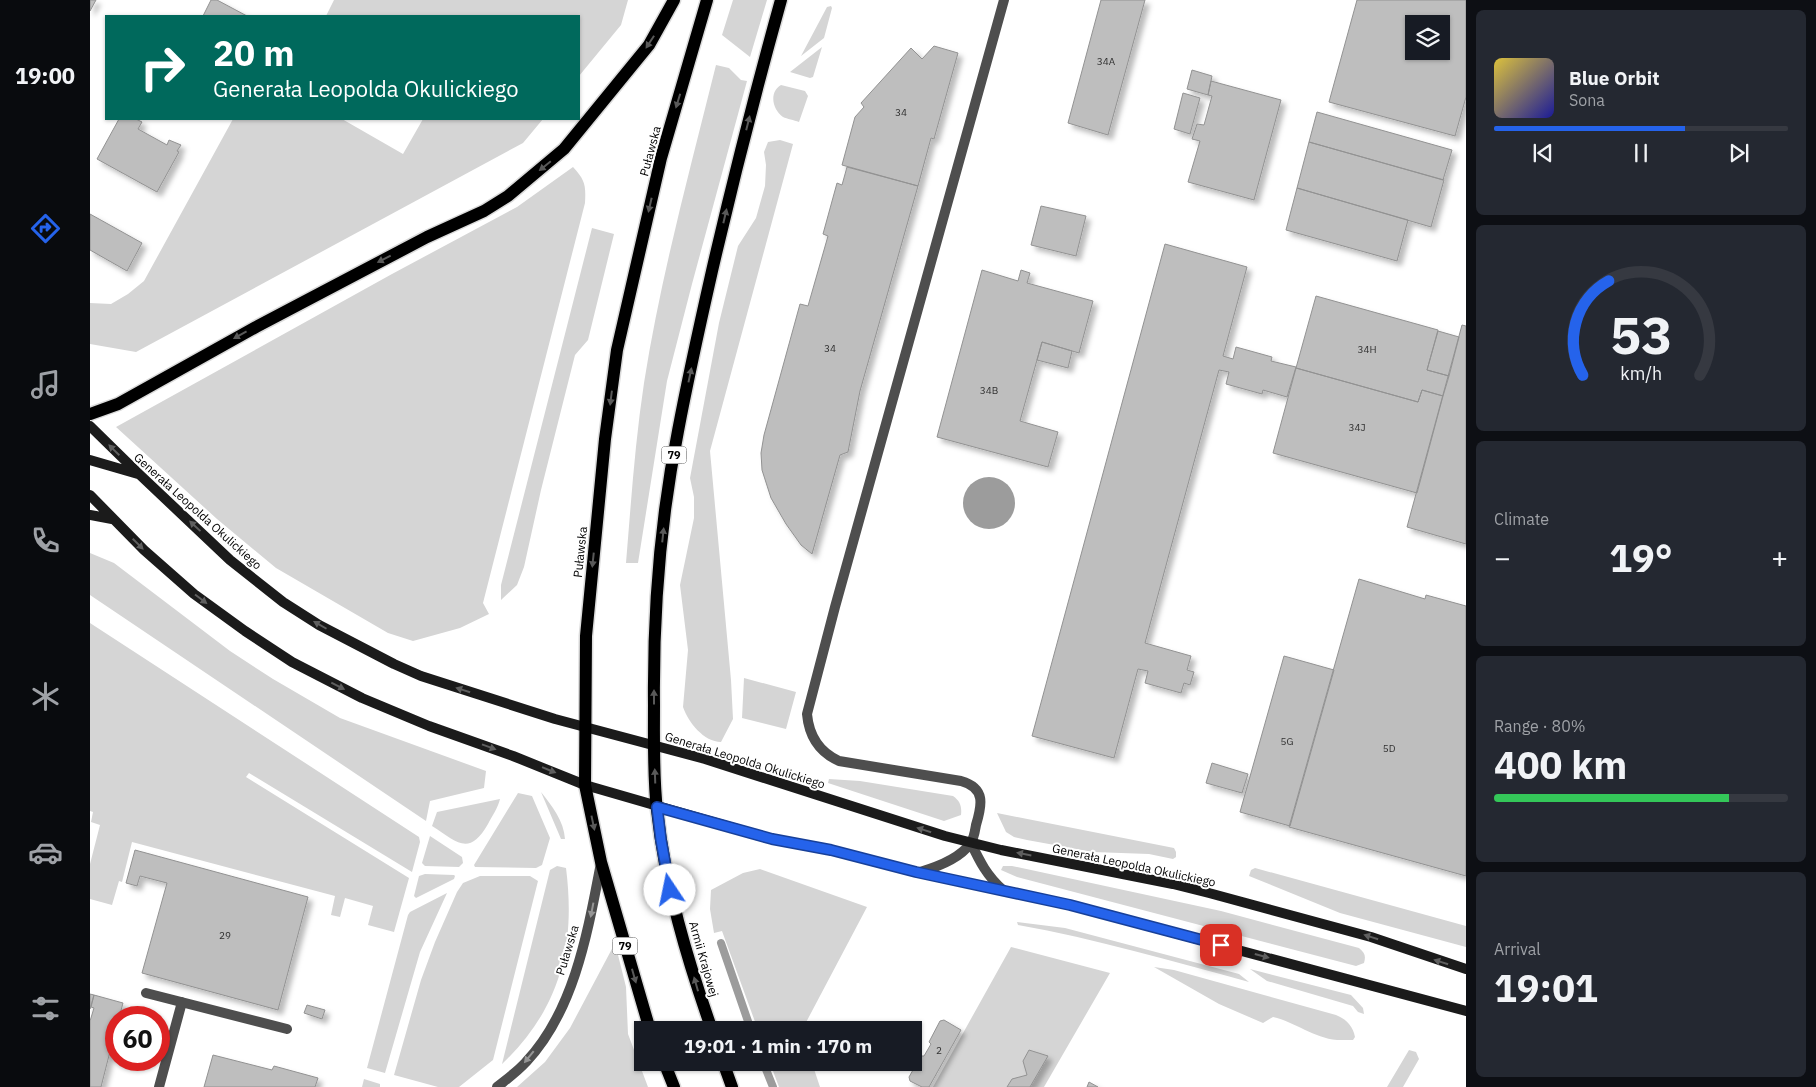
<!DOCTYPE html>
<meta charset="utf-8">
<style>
body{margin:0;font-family:"IBM Plex Sans",sans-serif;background:#242831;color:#f1f3f6;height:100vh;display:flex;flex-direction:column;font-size:19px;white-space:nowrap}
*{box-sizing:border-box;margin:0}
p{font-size:16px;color:#9ea1a6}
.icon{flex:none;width:28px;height:28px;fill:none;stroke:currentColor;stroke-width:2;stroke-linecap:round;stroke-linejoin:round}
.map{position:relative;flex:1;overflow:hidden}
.panel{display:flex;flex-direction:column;gap:10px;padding:10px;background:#0d0f14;width:350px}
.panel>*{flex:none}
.banner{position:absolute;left:15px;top:15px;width:475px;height:105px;border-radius:0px;box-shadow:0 1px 4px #0004;background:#00695c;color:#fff;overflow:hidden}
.controls{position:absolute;left:1315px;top:15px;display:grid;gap:10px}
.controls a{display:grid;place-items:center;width:45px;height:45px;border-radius:0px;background:#171b24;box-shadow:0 1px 4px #0004;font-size:25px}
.speed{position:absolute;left:15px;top:1006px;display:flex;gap:10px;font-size:25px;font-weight:700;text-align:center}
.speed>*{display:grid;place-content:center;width:65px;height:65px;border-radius:50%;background:#171b24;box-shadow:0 1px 4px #0004;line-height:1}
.speed .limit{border:8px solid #d22;background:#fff;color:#111}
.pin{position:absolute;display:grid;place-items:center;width:42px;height:42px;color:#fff;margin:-21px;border-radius:10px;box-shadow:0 2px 8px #0006}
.me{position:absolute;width:55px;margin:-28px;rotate:349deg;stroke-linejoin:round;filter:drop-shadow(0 0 4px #0008)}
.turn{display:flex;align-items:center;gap:18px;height:105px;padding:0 25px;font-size:22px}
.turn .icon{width:65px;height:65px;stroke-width:2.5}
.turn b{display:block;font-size:35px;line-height:42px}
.big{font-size:38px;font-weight:700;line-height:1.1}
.panel .widget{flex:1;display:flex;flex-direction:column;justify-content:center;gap:8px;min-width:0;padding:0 18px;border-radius:8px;background:#242831}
.panel .dial{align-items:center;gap:0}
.dial svg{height:130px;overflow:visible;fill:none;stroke:#363941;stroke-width:7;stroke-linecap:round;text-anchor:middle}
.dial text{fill:#f1f3f6;stroke:none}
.song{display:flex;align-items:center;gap:15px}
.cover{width:60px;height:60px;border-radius:8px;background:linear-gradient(135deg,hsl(50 70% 55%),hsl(240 70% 35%))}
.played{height:5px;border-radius:2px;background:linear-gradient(90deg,#2563eb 65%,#363941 65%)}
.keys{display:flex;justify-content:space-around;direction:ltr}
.heat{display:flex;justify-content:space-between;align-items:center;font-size:28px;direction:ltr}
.charge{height:8px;border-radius:4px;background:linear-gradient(90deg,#34c759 80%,#363941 0)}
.trip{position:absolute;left:544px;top:1021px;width:288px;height:50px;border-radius:0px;background:#171b24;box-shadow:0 1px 4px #0004;font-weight:700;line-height:50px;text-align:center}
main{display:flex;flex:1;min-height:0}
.menu{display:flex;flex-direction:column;width:90px;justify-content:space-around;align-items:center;background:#090b0e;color:#9ea1a6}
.menu .icon{width:35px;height:35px}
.menu .current{color:#2563eb}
.menu b{font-size:22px;color:#f1f3f6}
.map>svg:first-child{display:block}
.green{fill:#d5d5d5}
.water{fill:#9c9c9c}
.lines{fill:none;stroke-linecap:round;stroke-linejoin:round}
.stream{stroke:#9c9c9c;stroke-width:8}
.building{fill:#bebebe;stroke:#929292;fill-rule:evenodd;filter:url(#shadow)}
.primary-casing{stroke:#dbdbdb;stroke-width:15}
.lane{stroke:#4e4e4e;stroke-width:10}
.street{stroke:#4e4e4e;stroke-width:10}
.secondary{stroke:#1b1b1b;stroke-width:10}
.primary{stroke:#000;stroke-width:12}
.oneway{fill:#595959}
.oneway2{fill:#5f5f5f}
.oneway3{fill:#959595}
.route-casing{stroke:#184099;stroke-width:12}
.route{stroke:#2563eb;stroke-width:9}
.labels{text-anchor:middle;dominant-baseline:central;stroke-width:4;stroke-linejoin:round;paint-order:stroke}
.number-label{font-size:10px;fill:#303030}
.shield{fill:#fff;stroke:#4c4c4c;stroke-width:1}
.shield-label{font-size:11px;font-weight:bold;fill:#000}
.street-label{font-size:12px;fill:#000;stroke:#fff}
</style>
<main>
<nav class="menu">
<b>19:00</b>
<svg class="icon current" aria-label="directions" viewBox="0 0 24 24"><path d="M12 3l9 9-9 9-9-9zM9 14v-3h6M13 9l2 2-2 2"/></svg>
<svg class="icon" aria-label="music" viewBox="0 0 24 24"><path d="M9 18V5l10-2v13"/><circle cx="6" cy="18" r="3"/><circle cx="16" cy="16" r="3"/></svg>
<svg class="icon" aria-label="phone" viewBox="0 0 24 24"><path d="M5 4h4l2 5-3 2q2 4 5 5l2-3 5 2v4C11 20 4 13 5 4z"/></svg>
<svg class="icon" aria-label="climate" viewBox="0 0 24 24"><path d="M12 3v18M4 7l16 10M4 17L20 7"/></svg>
<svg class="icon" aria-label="car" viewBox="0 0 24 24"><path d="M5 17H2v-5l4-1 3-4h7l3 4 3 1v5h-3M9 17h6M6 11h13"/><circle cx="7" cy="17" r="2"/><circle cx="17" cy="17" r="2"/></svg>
<svg class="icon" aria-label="filters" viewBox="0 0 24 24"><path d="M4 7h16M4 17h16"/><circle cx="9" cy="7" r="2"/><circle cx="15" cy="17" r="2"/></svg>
</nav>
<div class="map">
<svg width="1376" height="1087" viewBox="0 0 1376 1087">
<defs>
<filter id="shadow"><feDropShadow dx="4.5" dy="4.5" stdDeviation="2.5" flood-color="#0004"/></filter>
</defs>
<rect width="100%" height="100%" fill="#fff"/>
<path class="green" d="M244,0h294l-7,25 -42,51v-60h-253z
M643,0h34l-17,57 -28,-22z
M741,6l1,2 -8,30 -23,18 26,-49z
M732,47l-9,30 -3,1 -20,-6z
M626,65l13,3 12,12 6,1 -55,203 -25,97 -29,182h-12c5,-60 9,-121 18,-180 17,-108 46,-213 72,-318z
M691,85l24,6 3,5 -9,26c-5,-2 -12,-3 -16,-5 -11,-8 -14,-25 -2,-32z
M143,119h109l61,35 20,-35h120l-20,24 -387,209 -46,-8v-41l21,1 17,-10 16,-13z
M690,140l13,4 -83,307 21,229 2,39 -12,23c-17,0 -33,-20 -38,-35l5,-57 -8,-65 14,-67v-21l-4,-19 29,-155 19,-77 18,-28 9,-32 1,-21 -2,-13 4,-10z
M483,167c12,13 13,18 12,36l-102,400 6,11 -29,14 -47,13 -25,-8 -112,-65 -59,-49 -101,-92 276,-153 125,-67z
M502,228l22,6 -26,106 -13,15 -34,135 -17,77 -7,18 -16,15v-15z
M0,553l24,10 116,88 43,28 67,39 146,53 -2,17 -54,13 -4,20 -336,-226z
M0,623l329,214 1,5 -8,30 -163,-99 -3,4 163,101 -15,54 -26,-7 5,-19 -28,-8 -5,19 -9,-2 4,-19 -203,-54 -10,40 -3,-1 -7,24 -22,-6v-35l10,-39 -9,-3 2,-10 -3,-1z
M654,678l52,14 -10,37 -44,-11z
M739,779l31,2 93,15c7,5 9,10 8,19l-17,6 -116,-38z
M451,792c11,14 23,29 24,47h-4z
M428,793l14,3 18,42 -8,27 -6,3 -61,-1 -1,-2z
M410,799c-2,9 -8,17 -12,25 -19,33 -31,18 -56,2l5,-14z
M907,813l177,35 2,4v5l-3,2 -24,-5 -56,-2 -66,-12 -13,-3 -8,-5z
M340,836l32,21 1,6 -4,4 -34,-1 -3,-3z
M467,866l9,2c10,78 -6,141 -64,196l48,-194z
M913,866h9l209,45 138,37c6,5 7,8 5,15l-8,3 -339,-89 -16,-7z
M1165,868l211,58v21l-126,-34 -91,-37 2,-6z
M670,869l107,38 -65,123h-44l-36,-99 -8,2 -4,-24 1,-19 32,-17z
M335,874l29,1 1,1 -1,3 -38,19 -2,-2 5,-20z
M390,876h50l8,5 -45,179 -34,27h-21l-44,-12 27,-95 14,-38 22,-50 6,-9z
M357,893l-27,59 -35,121 -18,-5 41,-153 2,-3z
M927,922l48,6 174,46 10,8c-77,-21 -153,-43 -231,-57z
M524,945l2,2 10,40 2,47 20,53h-131l28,-25 25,-34z
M921,947l99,26 -66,114h-111z
M1064,967l20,3 162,45c10,4 17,11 19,22l-2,3c-6,0 -11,0 -16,0 -23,-2 -42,-18 -64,-23l-10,6 -44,-19z
M1160,969l101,26 12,13 1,6 -6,-2 -5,-6 -86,-25z
M1319,1050l7,2 3,7 -16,28h-16z
M680,1063h42l8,24h-41z
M274,1079l16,5v3h-18z"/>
<path class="water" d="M873 503a26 26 0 1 1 52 0a26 26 0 1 1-52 0Z"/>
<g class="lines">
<path class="stream" d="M631,943l30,87
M673,1062l10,25"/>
</g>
<path class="building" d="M0,0h6l-6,11z
M121,0h6l30,16h-44z
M1011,0h44l-37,135 -40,-12z
M1267,0h109v97l-11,39 -126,-34zM1324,24h27v27h-27z
M844,46l24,7 -24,86 -3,-1 -13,48 -76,-21 13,-48 9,-10 -3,-4 50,-55 11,11z
M1102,70l20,6 -4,19 -21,-6z
M1121,81l70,19 -27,100 -66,-18 12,-41 -8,-2 5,-15 7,1 8,-29 -4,-1z
M1093,93l17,5 -10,36 -16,-5z
M1227,112l135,38 -9,30 -134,-38z
M29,119h17l6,3 -4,7 29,16 2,-5 12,5 -4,6 2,1 -22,40 -60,-33z
M1219,142l135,38 -13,47 -134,-39z
M757,167l71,19 -58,205 -12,61 -8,3 -28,99 -11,-9 -15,-21 -15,-26 -9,-28 -1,-17 3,-18 36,-131 8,2 20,-70 -5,-2 14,-51 5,2z
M1207,188l111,32 -11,41 -111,-31z
M951,206l45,10 -10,40 -45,-11z
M0,214l52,29 -15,28 -37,-21z
M1075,244l82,23 -24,89 10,3 3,-12 36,10 -1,4 25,6 -9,30 -24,-7 -1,4 -36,-10 3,-12 -10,-2 -74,273 46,13 -4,14 7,2 -4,13 -6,-2 -3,10 -36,-10 3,-12 -10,-2 -24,89 -82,-22z
M892,270l36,11 3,-11 9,3 -3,10 66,18 -14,52 -37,-11 -22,79 38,11 -10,35 -111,-30z
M1226,296l122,34 -11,40 22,6 -6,20 -21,-6 -4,12 -122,-34z
M1372,325l4,1v218l-59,-17z
M1348,331l21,6 -10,39 -22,-6z
M952,342l30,9 -4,17 -31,-8z
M1206,368l122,34 4,-12 21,6 -26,97 -144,-40z
M1269,579l66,20 1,-4 40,11v270l-177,-49z
M1194,656l50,14 -44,156 -50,-14z
M1122,763l36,11 -6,19 -36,-10z
M45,850l173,47 -30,113 -136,-37 25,-90 -27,-7 -3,10 -11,-3z
M0,994l4,1 -4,14z
M4,995l29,8 -4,15h-3v10l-15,59h-11v-66l4,-13 -3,-1z
M217,1005l18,5 -3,9 -18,-6z
M854,1020l17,10 -32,57h-7l-12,-6 -1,-4 12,-21h3l7,-12 -2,-2 11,-21z
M939,1050l19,6 -18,31h-23l5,-8 15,-4 -4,-14z
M123,1055l59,15 2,-4 44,12 -3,9h-111z
M999,1082l9,5h-11z"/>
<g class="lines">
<g class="primary-casing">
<path id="primary" d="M0,414l28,-10 138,-77 171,-90 57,-26 24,-15 56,-47 85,-104 25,-45
M560,1030l-49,-168 -16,-77 1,-149 19,-197 12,-89 44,-192 46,-158
M622,1030c-25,-71 -47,-145 -55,-220 -4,-35 -3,-70 -3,-105 -1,-91 6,-184 24,-274 10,-53 22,-107 34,-160 21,-91 44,-181 69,-271
M574,1062l10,25
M633,1062l9,25"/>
</g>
<path class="lane" d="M881,843c9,19 16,33 32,47
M830,872c17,-5 39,-13 50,-28 4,-5 5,-13 6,-19 6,-20 10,-37 -15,-44l-122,-20c-20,-9 -30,-25 -32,-47l28,-107 169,-607
M56,993l141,36
M69,1087l23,-85"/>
<path class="street" d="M407,1087c10,-8 21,-16 29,-25 49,-52 62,-132 75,-199"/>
<path class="secondary" d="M0,426l49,48 91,86 53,42 36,23 75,39 27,12 134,43 150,40 240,77 56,14 172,34 36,9 162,44 95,32
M0,460l48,14
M0,495l54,55 50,44 51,37 47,31 70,36 67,28 84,30 72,29 187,54 59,11 85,22 154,33 396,106
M0,515l22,4"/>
<use href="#primary" class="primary"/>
</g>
<defs><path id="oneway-solid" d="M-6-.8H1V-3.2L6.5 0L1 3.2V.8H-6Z" transform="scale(1.25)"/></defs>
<g class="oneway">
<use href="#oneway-solid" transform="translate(560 42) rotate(123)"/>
<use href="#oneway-solid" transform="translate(588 101) rotate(107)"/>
<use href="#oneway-solid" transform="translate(658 123) rotate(-76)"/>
<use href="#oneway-solid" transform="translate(455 166) rotate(141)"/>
<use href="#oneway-solid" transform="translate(560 205) rotate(103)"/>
<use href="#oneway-solid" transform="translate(635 216) rotate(-77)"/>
<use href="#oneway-solid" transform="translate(294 259) rotate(153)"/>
<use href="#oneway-solid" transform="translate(150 335) rotate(151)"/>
<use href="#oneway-solid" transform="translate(600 375) rotate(-78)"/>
<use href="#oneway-solid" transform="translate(521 398) rotate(97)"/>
<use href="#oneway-solid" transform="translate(573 535) rotate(-84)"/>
<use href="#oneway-solid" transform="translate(503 560) rotate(96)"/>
<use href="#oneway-solid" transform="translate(564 697) rotate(-90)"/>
<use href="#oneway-solid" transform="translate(565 776) rotate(-92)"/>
<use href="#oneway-solid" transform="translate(503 823) rotate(78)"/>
<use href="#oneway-solid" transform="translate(544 976) rotate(74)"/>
<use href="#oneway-solid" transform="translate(606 984) rotate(-106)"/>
</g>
<g class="oneway2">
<use href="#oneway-solid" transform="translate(24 450) rotate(-135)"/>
<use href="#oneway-solid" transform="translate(105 526) rotate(-137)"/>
<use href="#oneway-solid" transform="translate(48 544) rotate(45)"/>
<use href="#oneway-solid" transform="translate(111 599) rotate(37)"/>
<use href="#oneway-solid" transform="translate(230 625) rotate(-150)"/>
<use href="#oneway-solid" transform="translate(248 686) rotate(27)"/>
<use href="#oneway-solid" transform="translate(373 690) rotate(-162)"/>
<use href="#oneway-solid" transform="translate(399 747) rotate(20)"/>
<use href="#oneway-solid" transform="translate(459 770) rotate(22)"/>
<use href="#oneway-solid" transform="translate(834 830) rotate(-163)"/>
<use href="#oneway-solid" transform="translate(934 854) rotate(-169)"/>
<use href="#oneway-solid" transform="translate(1281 937) rotate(-163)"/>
<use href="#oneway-solid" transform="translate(1172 956) rotate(15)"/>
<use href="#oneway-solid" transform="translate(1351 962) rotate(-162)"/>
</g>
<g class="oneway3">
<use href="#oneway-solid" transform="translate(502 910) rotate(101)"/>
<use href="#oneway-solid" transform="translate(439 1057) rotate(129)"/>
</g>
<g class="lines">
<g class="route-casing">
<path id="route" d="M580,890l-9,-50 -4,-33 115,32 59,11 85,22 154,33 151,40"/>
</g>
<use href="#route" class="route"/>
</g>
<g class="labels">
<g class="number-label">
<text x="1016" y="61">34A</text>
<text x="811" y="112">34</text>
<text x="740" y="348">34</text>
<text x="1277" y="349">34H</text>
<text x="899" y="390">34B</text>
<text x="1267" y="427">34J</text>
<text x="1197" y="741">5G</text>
<text x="1299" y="748">5D</text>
<text x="135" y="935">29</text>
<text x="849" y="1050">2</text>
</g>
<g class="shield">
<rect x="571.5" y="446.5" width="25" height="17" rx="4"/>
<rect x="522.5" y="937.5" width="25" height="17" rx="4"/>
</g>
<g class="shield-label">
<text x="584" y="455">79</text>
<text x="535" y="946">79</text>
</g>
<g class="street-label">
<text transform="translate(560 151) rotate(-75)">Puławska</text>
<text transform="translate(108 511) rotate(42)">Generała Leopolda Okulickiego</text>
<text transform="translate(490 552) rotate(-84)">Puławska</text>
<text transform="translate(655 760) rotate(17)">Generała Leopolda Okulickiego</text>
<text transform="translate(1044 865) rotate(12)">Generała Leopolda Okulickiego</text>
<text transform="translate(477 950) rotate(-73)">Puławska</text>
<text transform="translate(614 959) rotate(74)">Armii Krajowej</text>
</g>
</g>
</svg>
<div class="controls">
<a><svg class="icon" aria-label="layers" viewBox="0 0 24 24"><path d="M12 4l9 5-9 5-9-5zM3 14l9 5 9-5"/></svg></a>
</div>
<div class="speed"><div class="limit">60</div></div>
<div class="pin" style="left:1131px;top:945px;background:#d93025"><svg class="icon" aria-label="arrive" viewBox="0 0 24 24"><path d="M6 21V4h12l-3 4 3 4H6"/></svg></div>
<svg class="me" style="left:580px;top:890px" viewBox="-20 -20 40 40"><circle r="19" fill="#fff"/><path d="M0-13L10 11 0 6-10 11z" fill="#2563eb"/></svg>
<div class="trip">19:01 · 1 min · 170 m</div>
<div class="banner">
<div class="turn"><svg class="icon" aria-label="right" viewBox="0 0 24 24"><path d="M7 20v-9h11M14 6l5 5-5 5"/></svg><div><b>20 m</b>Generała Leopolda Okulickiego</div></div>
</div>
</div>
<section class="panel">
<div class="widget">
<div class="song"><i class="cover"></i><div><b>Blue Orbit</b><p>Sona</p></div></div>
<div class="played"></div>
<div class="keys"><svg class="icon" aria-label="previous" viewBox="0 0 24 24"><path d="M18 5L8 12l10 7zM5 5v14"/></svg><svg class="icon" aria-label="pause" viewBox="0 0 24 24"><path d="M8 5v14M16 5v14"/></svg><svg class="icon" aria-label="next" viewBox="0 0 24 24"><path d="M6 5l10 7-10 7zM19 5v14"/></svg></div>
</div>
<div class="widget dial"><svg viewBox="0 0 100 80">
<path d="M14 69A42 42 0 1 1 86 69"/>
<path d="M14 69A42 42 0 0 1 30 11" stroke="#2563eb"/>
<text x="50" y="56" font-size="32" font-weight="700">53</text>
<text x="50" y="72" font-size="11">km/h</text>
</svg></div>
<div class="widget"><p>Climate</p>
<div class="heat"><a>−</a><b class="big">19°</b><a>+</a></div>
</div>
<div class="widget"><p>Range · 80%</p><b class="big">400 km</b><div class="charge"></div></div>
<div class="widget"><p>Arrival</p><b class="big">19:01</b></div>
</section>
</main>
